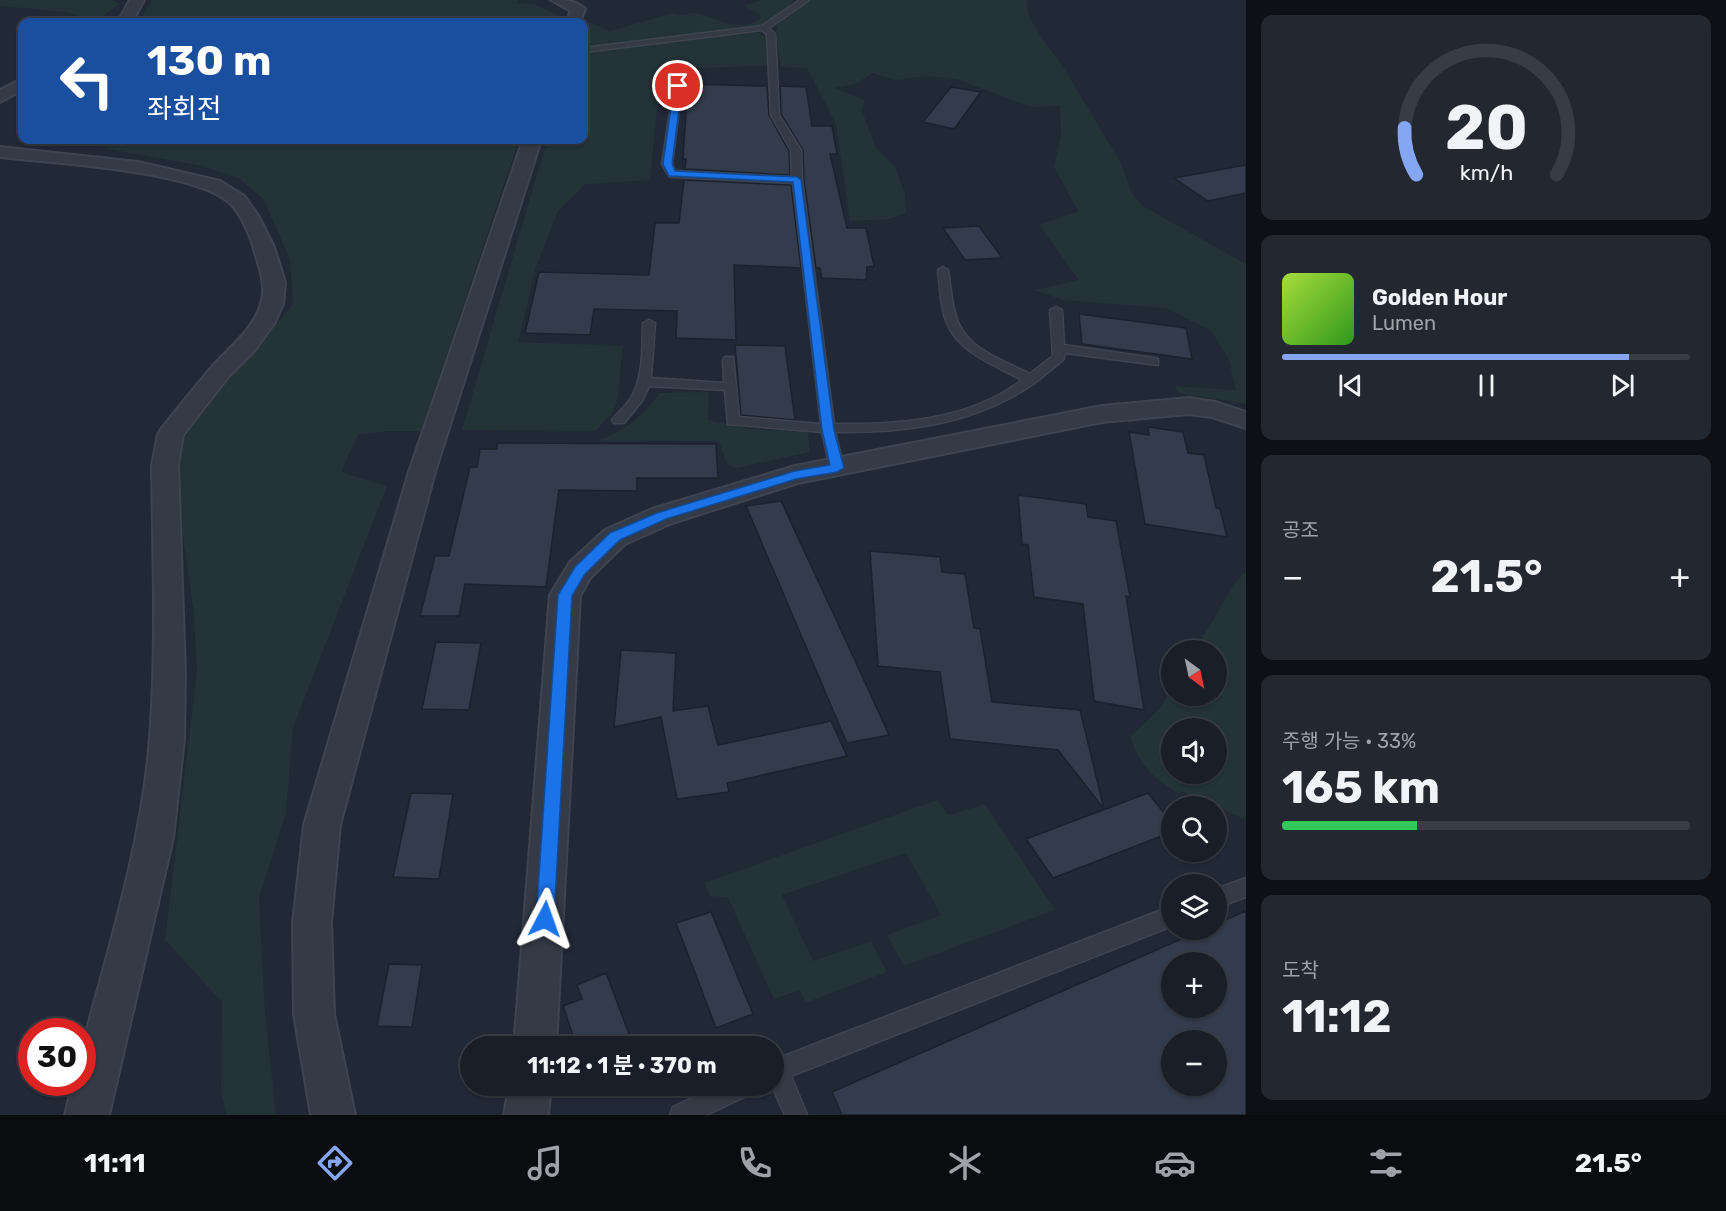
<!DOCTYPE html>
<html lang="ko">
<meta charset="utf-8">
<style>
body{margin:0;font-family:Rubik,"Noto Sans KR",sans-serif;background:#222730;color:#f1f3f6;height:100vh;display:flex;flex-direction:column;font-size:22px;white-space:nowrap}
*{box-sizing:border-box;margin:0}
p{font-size:20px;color:#9fa2a8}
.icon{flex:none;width:33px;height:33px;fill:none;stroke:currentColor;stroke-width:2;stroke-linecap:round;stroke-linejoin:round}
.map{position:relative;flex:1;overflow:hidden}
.panel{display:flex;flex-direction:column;gap:15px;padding:15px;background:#0e1016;width:480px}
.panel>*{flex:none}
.guide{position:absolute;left:18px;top:18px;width:570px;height:126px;border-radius:12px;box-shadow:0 2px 4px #0004,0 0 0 2px #373c45;background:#1a4fa0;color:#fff;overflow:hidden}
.needle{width:39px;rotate:147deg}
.controls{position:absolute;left:1161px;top:640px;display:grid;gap:12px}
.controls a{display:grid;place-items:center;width:66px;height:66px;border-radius:50%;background:#191e28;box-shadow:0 2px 4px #0004,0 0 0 2px #373c45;font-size:30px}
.speed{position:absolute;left:18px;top:1018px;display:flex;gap:12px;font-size:30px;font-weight:700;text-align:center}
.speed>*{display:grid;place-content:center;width:78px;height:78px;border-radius:50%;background:#191e28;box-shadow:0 2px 4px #0004,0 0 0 2px #373c45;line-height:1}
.speed .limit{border:9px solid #d22;background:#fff;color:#111}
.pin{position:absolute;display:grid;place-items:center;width:51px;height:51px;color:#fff;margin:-26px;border:3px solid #fff;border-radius:50%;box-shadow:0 2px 6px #0007}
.me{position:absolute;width:66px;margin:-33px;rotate:4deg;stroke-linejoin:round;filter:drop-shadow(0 0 4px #0008)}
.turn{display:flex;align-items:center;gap:21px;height:126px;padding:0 30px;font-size:27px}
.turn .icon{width:78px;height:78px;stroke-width:2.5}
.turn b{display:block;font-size:42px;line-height:51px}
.big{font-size:45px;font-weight:700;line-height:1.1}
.panel .widget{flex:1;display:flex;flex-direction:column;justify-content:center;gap:9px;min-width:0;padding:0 21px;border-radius:12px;background:#222730}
.panel .dial{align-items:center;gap:0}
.dial svg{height:156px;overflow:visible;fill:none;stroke:#373c45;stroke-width:7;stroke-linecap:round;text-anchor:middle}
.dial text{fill:#f1f3f6;stroke:none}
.song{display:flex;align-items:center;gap:18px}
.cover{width:72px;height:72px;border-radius:9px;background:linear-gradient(135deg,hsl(80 70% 55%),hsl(110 70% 35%))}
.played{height:6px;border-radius:3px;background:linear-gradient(90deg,#85a7f1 85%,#373c45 85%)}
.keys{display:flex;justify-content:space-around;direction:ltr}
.heat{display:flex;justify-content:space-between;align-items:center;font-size:33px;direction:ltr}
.charge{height:9px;border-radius:4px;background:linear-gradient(90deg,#34c759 33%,#373c45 0)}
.trip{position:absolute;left:460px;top:1036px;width:324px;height:60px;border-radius:30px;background:#191e28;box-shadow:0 2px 4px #0004,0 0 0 2px #373c45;font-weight:700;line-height:60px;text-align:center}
.tab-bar{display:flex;height:96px;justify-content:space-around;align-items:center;background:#0a0c10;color:#9fa2a8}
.tab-bar .icon{width:42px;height:42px}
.tab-bar .selected{color:#85a7f1}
.tab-bar b{font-size:27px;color:#f1f3f6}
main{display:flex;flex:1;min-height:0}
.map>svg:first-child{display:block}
.green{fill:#233337;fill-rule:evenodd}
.building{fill:#333c4c;stroke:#1c222d;stroke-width:1.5;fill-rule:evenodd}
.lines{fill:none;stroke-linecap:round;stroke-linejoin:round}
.service-casing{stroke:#3e4450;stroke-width:3}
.minor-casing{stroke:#3e4450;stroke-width:4}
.service{fill:#343a46;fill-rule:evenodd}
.minor{fill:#343a46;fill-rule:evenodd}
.route{fill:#1a73e8;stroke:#114b97;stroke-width:1.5}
</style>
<main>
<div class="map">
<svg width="1246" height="1115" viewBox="0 0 1246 1115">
<rect width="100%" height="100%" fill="#212836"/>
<path class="green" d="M0,0h112l8,4 -26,18 -27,-10 -67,-6z
M152,0h367l-3,3 18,1 26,12 -1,6h-420z
M761,0h32l-6,8 -26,18 -177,22v-25h8l18,8 63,-18c11,5 14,-1 23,0 23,5 44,22 65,4l-1,-3 -16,-8z
M810,0h217l1,14 12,21 27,38 54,90 10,29 12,14 103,58v140l-68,-11 -4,-7 62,4 -8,-33 -17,-26 -45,-23 -103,-8 -29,-10 45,-10 -40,-55 39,-14 -24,-44 7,-33 -1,-28 -29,1 -72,-27 -32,-4 -32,4 -23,-7 -16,11 -21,4 30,12 -3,10 14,38 19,19 10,27 1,19 -16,6 -40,2 -14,-97 -29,-56 -26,-1 -5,-32 1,-10z
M756,32l9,4 3,30 -107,3 -11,111 -64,4 -28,27 -22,56 -18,75 105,4 -5,49 -4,17 -19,19 -133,-1 85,-290h37v-87z
M80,140h439l-98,291h-34l-29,4 -17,37 46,14 -94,242 -7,85 -27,85 6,115 11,102h-49l-6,-24 1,-89 -57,-62 32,-270 -4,-63 -17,-119 9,-53 28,-42 36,-36 44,-53 -3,-44 -26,-60 -26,-22 -36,-12 -89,-16z
M709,392l-1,28 43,9 57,3 2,20 -73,16 -10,-3 -8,-24h-122c26,-10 47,-24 62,-48z
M1246,571v249l-63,-28 -6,1c-25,-16 -37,-27 -47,-56l30,-29 11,-19 1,7h44v-45h-22l41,-68zM1172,729h44v45h-44z
M937,800l12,15 36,-11 70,106 -151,56 -17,-31 54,-20 -35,-62 -124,42 31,66 58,-20 16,31 -82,31 -5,-13 -26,9 -46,-101 -18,-2 -6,-13z"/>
<path class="building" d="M688,84l79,2 2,29 20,36 1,24 -105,-6 1,-10h-3z
M780,86l26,1 6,39h20l5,28h-7l17,74h19l8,38 -7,1 -1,13 -44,-2 -2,-10h-4l-12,-88 -1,-30 -22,-36z
M951,87l30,5 -27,37 -31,-7z
M1246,165v28l-38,8 -34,-23z
M684,180l107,5 10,83 -67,-3 2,75 -60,-2 1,-27 -83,-2 -4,26 -65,-2 14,-61 110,3 6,-52h24z
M979,226l23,32 -37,2 -22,-32z
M1079,314l107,14 6,31 -110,-15z
M735,345l50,1 10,74 -54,-5z
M1148,427l35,5 5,21 16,2 12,53 4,1 7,28 -82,-13 -16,-92 20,3z
M497,443l219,1 2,34h-81v13l-78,-1 -13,97 -81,-3 -6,32h-39l15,-60h14l21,-89h7l3,-18h17z
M1018,495l68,9 2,13 28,4 14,76 -4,-1 18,114 -50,-9 -11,-97 -49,-7 -6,-52 -6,-1z
M781,501l71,153 37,81 -42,8 -101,-237z
M870,551l70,6 2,15 23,2 9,54 6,1 12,73 88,8 24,99 -46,-59 -108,-11 -10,-67 -62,-6z
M436,642l45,1 -12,67 -47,-1z
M621,650l55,3 -3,58 35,-5 10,39 113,-24 16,35 -120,27 2,9 -52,7 -16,-82 -47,10z
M411,793l42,1 -14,85 -46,-2z
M1148,793l24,30v9l-119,46 -27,-39z
M1246,911v204h-404l-10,-23 370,-162h14v-6zM1172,963h44v45h-44zM1172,1041h44v45h-44z
M711,912l42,102 -37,14 -40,-105z
M389,964l33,1 -10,62 -35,-1z
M606,973l28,74h-57l-14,-41 19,-7 -5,-14z"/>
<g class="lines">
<g class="service-casing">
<path id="service" d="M800,0h9l-40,28 6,6 4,81 22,35 1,30 32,244c63,1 137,-4 188,-44 -27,-15 -64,-27 -76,-59 -6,-16 -6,-34 -8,-51l5,-3 5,3c3,17 3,36 10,52 11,28 47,39 72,52l23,-18 -3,-46 6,-3 6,3 2,35 90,13 4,1v6l-93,-12 -2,7c-12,9 -23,20 -36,28 -58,37 -125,45 -192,44l9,36 -7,5 -7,-5 -8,-36 -94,-8 -3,-34 -76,-4 -7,15 -18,22h-10l-2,-3c6,-8 14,-14 19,-22 13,-22 11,-50 12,-75l6,-3 6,3 -4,55 73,5 -1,-23 2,-3h8l6,60 82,7 -28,-241 -121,-6 -3,-1 -7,-12 12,-78 4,-2 4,2 -10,78 3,7 117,6 -1,-27 -20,-35 -4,-80 -5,-5 -178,22v-4l178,-22z
M1246,878v19l-30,11v-19z
M1172,906v20l-381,150 16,39h-22l-13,-29 2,-26z
M718,1086h36l-3,8 -45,21h-36l3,-8z"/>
</g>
<g class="minor-casing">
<path id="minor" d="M130,0h14l-12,22h-14z
M551,0c13,0 25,0 34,9l-5,13h-14l5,-11z
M22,79v11l-22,12v-12z
M523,140h18l-106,332 -95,353 -9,98 3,91 21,101h-44l-17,-101 -1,-91 11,-98 105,-353z
M0,147l138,15 82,19 24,15 15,21 15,30 11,35 -2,22 -8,18 -21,29 -26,26 -45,58 -5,30 7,208 -1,66 -11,99 -64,277h-44l8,-32h9v-35c27,-102 60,-205 68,-310 7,-91 3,-182 2,-273l6,-31 4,-6c16,-20 32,-40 49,-60 17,-20 42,-37 50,-64 5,-16 0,-32 -5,-48 -4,-17 -14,-41 -26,-53 -37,-33 -178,-40 -230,-46z
M1189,398l26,4 31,10v16l-34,-11 -23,-3 -87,8 -304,61 -126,40 -47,21 -35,34 -10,18 -24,451h-42l36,-452 20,-33 35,-32 47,-21 143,-43 307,-60z
M509,1086h42l-3,29h-44z"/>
</g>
<use href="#service" class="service"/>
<use href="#minor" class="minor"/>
</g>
<path class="route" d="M678,83l4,3 -10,78 3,7 122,6 4,3 33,250 10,38 -7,4 -41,7 -130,40 -46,21 -35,34 -13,22 -18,323 -3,7 -6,2 -7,-2 -2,-7 22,-324 17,-28 35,-34 47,-20 138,-42 35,-6 -8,-35 -29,-248 -124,-6 -6,-12 11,-78z"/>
</svg>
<div class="controls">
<a><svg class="needle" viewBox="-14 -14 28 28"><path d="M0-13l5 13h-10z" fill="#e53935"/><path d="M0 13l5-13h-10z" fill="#9fa2a8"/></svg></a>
<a><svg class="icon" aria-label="sound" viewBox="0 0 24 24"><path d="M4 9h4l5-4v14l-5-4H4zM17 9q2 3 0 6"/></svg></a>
<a><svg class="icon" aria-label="search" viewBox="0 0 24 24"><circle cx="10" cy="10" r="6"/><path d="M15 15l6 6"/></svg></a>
<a><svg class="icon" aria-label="layers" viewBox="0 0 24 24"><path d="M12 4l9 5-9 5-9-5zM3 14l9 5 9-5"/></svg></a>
<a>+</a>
<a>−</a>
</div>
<div class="speed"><div class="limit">30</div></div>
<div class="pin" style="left:678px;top:86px;background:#d93025"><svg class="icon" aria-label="arrive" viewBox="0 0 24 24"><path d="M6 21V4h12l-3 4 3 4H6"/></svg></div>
<svg class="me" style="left:545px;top:919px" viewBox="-20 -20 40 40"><path d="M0-17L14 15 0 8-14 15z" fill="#1a73e8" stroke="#fff" stroke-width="4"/></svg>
<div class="trip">11:12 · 1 분 · 370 m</div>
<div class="guide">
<div class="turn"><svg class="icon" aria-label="left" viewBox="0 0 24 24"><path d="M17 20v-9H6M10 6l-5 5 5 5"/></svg><div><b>130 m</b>좌회전</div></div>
</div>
</div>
<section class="panel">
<div class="widget dial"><svg viewBox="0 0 100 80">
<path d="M14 69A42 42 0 1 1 86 69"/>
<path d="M14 69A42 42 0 0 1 8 45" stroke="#85a7f1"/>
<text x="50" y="56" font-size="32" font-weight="700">20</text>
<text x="50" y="72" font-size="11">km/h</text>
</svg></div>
<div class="widget">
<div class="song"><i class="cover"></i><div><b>Golden Hour</b><p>Lumen</p></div></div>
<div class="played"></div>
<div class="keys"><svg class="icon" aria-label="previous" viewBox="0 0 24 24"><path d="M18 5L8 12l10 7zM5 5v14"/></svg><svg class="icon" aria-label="pause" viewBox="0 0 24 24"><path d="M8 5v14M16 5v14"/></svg><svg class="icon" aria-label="next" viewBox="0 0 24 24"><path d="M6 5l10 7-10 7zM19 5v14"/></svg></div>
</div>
<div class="widget"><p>공조</p>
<div class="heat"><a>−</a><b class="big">21.5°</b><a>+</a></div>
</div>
<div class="widget"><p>주행 가능 · 33%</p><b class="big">165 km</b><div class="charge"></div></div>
<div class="widget"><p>도착</p><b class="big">11:12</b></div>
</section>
</main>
<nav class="tab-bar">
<b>11:11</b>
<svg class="icon selected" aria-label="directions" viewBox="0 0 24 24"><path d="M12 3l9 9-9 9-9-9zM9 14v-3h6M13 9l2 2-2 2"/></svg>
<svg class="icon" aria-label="music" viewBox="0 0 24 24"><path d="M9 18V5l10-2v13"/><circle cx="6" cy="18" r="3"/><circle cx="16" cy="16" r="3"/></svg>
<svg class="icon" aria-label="phone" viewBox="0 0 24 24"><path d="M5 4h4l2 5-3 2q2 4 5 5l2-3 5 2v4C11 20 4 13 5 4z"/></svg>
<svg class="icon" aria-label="climate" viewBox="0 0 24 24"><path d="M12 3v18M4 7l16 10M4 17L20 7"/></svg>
<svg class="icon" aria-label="car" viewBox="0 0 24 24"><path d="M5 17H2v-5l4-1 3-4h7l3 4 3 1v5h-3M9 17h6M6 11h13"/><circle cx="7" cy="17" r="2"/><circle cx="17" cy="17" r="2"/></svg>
<svg class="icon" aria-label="filters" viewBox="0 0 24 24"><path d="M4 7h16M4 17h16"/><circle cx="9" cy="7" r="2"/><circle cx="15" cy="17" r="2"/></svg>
<b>21.5°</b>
</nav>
